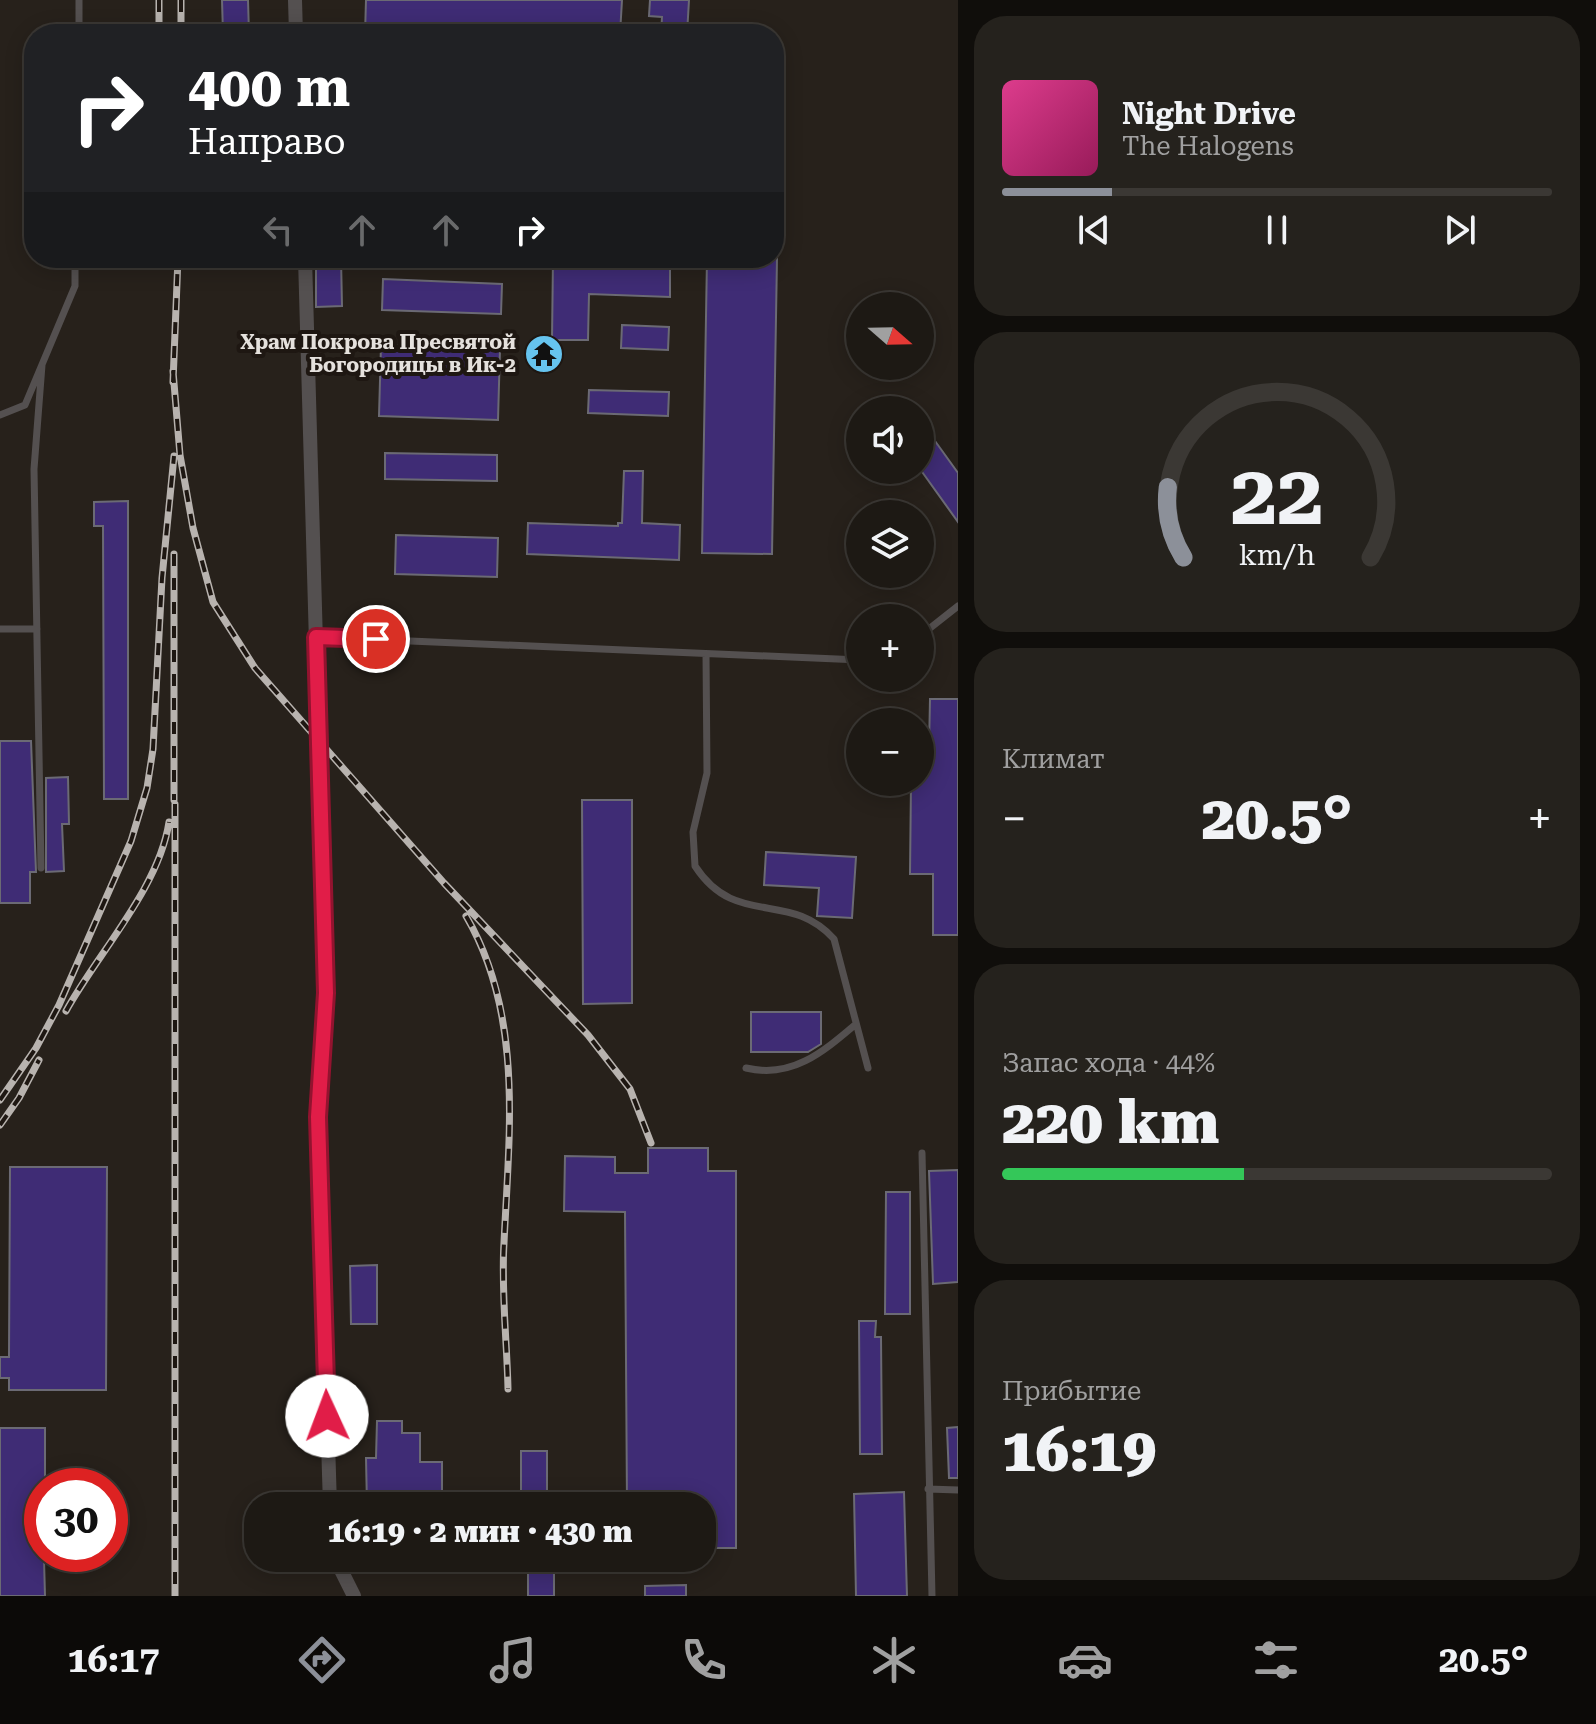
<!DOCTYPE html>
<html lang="ru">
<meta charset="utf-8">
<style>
body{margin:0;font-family:"Roboto Serif",serif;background:#25221d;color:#f1f3f6;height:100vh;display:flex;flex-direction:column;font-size:30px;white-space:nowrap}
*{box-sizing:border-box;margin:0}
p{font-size:26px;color:#a0a0a0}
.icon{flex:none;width:44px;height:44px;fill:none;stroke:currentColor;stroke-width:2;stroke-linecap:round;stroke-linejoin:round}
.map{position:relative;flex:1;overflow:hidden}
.panel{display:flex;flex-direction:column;gap:16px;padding:16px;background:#100e0b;width:638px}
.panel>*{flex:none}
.guide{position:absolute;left:24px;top:24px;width:760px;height:244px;border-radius:32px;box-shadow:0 4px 20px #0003,0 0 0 2px #3b3834;background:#202124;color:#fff;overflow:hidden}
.needle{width:52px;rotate:110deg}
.buttons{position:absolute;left:846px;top:292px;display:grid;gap:16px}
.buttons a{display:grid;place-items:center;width:88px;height:88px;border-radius:50%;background:#1d1914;box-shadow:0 4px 20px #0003,0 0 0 2px #3b3834;font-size:40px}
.speed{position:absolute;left:24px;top:1468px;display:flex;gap:16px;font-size:40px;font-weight:700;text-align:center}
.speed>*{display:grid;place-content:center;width:104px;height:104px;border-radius:50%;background:#1d1914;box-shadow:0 4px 20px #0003,0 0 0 2px #3b3834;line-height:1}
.speed .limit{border:12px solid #d22;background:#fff;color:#111}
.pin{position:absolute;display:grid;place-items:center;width:68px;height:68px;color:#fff;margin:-34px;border:4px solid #fff;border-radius:50%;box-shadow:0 2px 8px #0007}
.me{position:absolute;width:88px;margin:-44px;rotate:358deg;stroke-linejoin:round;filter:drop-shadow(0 0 6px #0008)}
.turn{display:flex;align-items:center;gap:28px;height:168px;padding:0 32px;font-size:36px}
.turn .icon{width:104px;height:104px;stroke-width:2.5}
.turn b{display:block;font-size:56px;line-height:68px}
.lanes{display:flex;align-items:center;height:76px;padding:0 32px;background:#0003;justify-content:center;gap:40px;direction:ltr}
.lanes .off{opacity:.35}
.big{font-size:60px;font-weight:800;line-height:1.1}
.panel .card{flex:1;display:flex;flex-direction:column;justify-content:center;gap:12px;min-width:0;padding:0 28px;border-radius:32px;background:#25221d}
.panel .dial{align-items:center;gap:0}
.dial svg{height:208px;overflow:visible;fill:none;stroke:#3b3834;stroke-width:7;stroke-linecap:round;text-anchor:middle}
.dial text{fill:#f1f3f6;stroke:none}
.song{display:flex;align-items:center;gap:24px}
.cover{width:96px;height:96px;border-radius:12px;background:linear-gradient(135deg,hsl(330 70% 55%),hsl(330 70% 35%))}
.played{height:8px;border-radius:4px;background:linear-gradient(90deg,#8c9099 20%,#3b3834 20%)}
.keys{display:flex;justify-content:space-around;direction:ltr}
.heat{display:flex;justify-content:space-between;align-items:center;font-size:44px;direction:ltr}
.charge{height:12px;border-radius:6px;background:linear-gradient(90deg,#34c759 44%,#3b3834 0)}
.trip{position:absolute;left:244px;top:1492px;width:472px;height:80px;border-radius:32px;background:#1d1914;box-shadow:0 4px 20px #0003,0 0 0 2px #3b3834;font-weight:800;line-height:80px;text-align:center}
.menu{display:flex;height:128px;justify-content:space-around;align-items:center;background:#0c0a08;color:#a0a0a0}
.menu .icon{width:56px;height:56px}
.menu .active{color:#8c9099}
.menu b{font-size:36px;color:#f1f3f6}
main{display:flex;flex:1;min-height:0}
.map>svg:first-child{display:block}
.building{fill:#3f2c75;stroke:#6b6a74;stroke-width:2}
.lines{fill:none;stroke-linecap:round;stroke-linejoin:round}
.lane{stroke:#545050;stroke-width:7}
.street{stroke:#545050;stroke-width:14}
.rail-casing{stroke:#b8b3af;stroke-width:7}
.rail{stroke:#1e1712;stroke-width:4;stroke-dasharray:12;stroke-linecap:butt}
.route-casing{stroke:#92132f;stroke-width:20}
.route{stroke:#e11d48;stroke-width:14}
.labels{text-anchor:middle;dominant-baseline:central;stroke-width:8;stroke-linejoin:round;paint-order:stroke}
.poi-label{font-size:20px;font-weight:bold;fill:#e5e1dd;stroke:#1e1712;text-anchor:end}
</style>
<main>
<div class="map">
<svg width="958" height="1596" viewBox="0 0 958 1596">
<rect width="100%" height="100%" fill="#27211b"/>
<path class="building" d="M222,0h26l1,34h-26z
M366,0h256l-2,34h-255z
M650,0h39l-2,34h-26l1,-17 -13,-1z
M316,258h25l1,48 -26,1z
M553,258h36v9l81,2v28l-81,-3 -1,46h-36z
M707,258h70l-5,296 -70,-1z
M383,279l119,5 -1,30 -119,-4z
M622,325l47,2 -1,23 -47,-2z
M381,345l119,4 -2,71 -119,-4z
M589,390l80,2 -1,24 -80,-3z
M930,434l28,39v49l-38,-53v-28z
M385,453l112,2v26l-112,-2z
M624,471h19l-1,52 38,2 -1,35 -152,-6 1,-31 90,3v-3h4z
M128,501v298h-24l-1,-273h-9v-24z
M920,511l13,24 -13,7z
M396,535l102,3 -1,39 -102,-3z
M930,699h28v236h-25v-61h-23l1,-92h9v-33h9z
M0,741h31l5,131h-6v31h-30z
M68,777l1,47h-7l2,47 -18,1v-94z
M582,800h50v203l-49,1z
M766,852l90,5 -4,61 -35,-2 2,-28 -55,-3z
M751,1012h70v32l-13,8h-57z
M648,1148h60v23h28v377h-34v-42h-75l-2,-294 -61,-1 1,-55 50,1v16h33z
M10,1167h97l-1,223h-97v-12h-9v-21h9z
M958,1170v112l-25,2 -4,-113z
M886,1192h24v122h-25z
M377,1265v59h-26l-1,-58z
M859,1321h17l-1,16h6l1,117h-22z
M377,1421h25v12h18v29h22v38h-21v6h-54l-1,-48h10z
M958,1427v51h-9l-2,-50z
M0,1428h45v58h-3l3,110h-45z
M521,1451h26v48h-26z
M904,1492l3,104h-51l-2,-102z
M528,1558h26v38h-26z
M686,1585v11h-41v-10z"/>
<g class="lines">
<path class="lane" d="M79,34v-34
M0,415l25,-10 50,-119v-28
M0,629h37
M920,636l38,-30
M316,637l544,23
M706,654l1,119 -14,59 2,34c41,63 94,23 139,73l34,129
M41,868l-7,-399 8,-104
M746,1068c46,11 77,-16 110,-44
M922,1153l10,443
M928,1489l30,1"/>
<path class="street" d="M295,0l1,34
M305,258l21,735 -8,124 12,389
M335,1558l19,38"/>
<g class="rail-casing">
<path id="rail" d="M159,0v34
M181,0v34
M173,371l7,84 13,73 20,74 42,66 189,215 144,152 42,54 21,54
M173,382l5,-124
M174,554v246
M175,804v792
M466,916c58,99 43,218 38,327 -3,48 3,98 4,146
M66,1011c32,-58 93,-123 103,-189
M0,1100l36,-52 23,-43 72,-164 16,-53 6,-39 9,-171 12,-122
M0,1125l19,-27 20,-38"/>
</g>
<use href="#rail" class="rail"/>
</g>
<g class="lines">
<g class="route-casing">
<path id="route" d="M327,1416l-9,-299 8,-124 -10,-356 60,2"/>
</g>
<use href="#route" class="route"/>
</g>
<defs>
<g id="temple-disc" transform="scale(2)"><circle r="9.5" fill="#66c4ef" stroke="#1e1712"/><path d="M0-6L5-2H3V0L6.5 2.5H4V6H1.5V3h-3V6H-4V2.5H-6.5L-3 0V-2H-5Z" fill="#111"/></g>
</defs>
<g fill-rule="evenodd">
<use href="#temple-disc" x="544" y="354"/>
</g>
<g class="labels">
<g class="poi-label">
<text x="516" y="342">Храм Покрова Пресвятой<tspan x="516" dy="23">Богородицы в Ик-2</tspan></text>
</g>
</g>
</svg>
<div class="buttons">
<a><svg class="needle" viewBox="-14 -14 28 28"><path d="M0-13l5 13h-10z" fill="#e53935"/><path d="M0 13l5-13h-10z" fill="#a0a0a0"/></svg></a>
<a><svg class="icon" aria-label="sound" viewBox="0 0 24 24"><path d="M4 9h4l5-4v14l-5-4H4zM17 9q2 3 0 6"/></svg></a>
<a><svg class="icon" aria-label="layers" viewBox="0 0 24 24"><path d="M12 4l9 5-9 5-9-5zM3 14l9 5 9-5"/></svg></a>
<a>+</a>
<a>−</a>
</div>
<div class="speed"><div class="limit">30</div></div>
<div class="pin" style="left:376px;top:639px;background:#d93025"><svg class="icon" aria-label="arrive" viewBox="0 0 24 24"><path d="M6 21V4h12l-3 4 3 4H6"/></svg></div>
<svg class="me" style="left:327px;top:1416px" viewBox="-20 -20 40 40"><circle r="19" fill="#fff"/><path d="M0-13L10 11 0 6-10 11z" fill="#e11d48"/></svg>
<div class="trip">16:19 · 2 мин · 430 m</div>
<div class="guide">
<div class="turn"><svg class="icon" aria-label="right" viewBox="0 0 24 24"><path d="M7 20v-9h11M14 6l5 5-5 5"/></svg><div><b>400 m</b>Направо</div></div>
<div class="lanes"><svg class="icon off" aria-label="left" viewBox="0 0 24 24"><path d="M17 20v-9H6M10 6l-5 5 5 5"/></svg><svg class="icon off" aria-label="ahead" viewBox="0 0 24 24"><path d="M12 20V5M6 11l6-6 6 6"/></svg><svg class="icon off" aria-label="ahead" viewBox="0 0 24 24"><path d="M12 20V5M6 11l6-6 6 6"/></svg><svg class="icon" aria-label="right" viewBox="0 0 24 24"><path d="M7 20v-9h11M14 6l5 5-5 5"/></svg></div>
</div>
</div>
<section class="panel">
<div class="card">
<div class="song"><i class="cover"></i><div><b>Night Drive</b><p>The Halogens</p></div></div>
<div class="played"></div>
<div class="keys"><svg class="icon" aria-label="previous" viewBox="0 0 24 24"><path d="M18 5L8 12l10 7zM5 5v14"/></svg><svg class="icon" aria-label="pause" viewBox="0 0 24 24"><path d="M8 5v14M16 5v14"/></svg><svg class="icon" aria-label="next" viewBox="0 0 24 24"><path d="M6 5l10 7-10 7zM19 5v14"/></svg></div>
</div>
<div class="card dial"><svg viewBox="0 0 100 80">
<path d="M14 69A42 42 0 1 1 86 69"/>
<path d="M14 69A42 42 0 0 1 8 42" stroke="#8c9099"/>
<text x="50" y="56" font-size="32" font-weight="700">22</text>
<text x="50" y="72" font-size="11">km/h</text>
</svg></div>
<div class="card"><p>Климат</p>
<div class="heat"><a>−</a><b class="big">20.5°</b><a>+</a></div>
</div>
<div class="card"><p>Запас хода · 44%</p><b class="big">220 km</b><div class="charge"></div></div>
<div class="card"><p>Прибытие</p><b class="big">16:19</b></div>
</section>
</main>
<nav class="menu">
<b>16:17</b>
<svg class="icon active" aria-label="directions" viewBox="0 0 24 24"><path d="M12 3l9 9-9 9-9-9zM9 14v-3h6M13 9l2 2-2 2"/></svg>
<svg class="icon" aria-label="music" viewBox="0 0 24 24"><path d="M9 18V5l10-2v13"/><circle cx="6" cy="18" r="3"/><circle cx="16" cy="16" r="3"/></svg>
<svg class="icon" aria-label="phone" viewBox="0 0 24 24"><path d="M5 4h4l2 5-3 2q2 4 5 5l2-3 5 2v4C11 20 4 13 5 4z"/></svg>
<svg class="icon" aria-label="climate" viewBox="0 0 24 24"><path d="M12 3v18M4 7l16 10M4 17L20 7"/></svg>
<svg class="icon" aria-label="car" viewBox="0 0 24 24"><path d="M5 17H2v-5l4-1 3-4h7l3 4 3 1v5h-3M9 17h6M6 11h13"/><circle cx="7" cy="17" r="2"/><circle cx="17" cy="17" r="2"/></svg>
<svg class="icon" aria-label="filters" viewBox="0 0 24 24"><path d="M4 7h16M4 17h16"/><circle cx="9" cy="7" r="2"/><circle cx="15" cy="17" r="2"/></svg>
<b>20.5°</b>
</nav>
